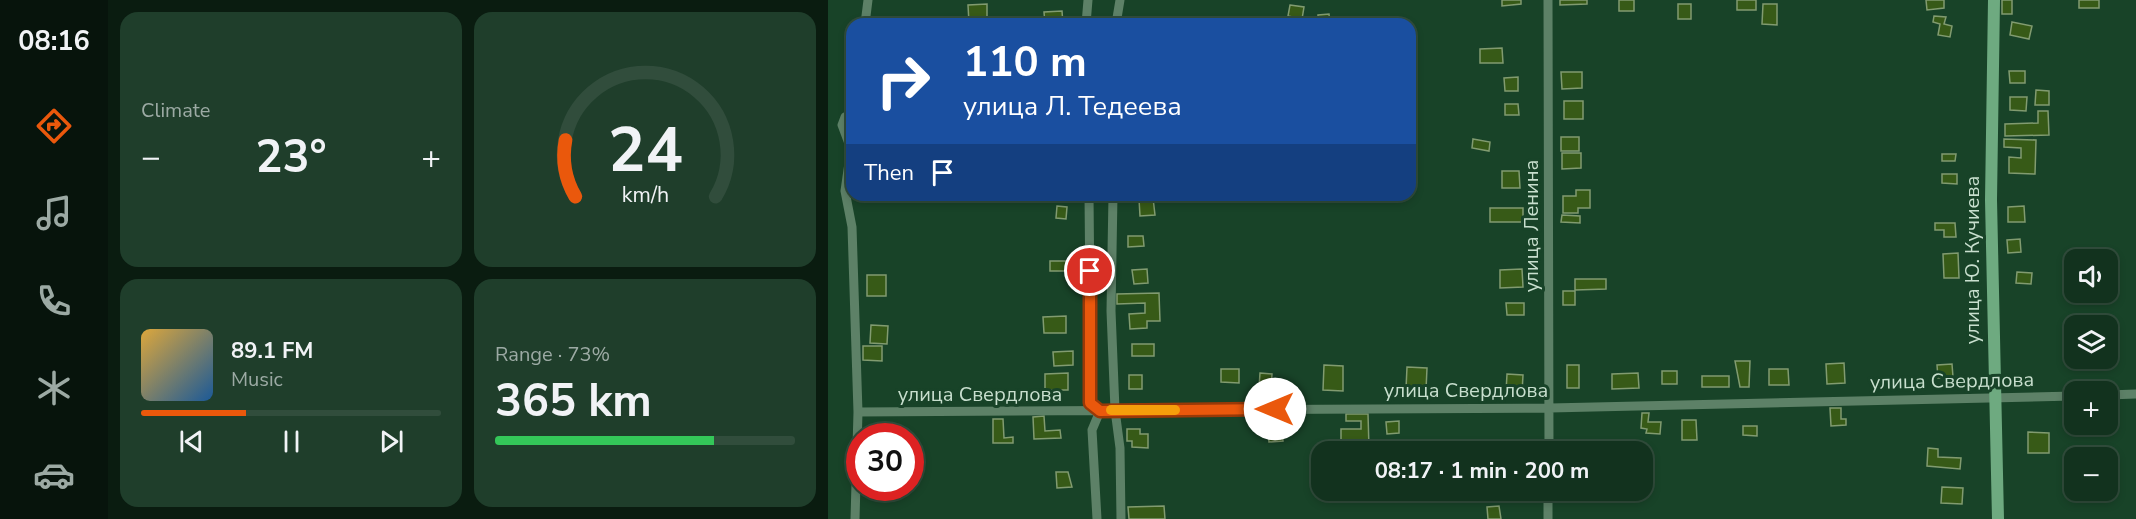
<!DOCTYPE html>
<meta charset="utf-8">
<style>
body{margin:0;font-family:"Nunito Sans",sans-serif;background:#1f3e2b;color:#f1f3f6;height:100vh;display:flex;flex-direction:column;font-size:22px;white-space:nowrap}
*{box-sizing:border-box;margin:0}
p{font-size:20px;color:#9caaa4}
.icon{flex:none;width:33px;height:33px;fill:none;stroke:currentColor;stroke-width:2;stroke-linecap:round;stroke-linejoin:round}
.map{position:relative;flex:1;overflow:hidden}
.side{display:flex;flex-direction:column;gap:12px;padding:12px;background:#0a1c10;width:720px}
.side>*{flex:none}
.hud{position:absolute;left:18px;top:18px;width:570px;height:183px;border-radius:18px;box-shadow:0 3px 9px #0003,0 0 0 2px #314d3c;background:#1a4fa0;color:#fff;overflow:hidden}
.buttons{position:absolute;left:1236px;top:249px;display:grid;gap:12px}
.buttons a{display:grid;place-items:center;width:54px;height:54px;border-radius:12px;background:#12321e;box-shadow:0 3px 9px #0003,0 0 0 2px #314d3c;font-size:30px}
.speed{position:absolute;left:18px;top:423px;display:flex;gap:12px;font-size:30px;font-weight:700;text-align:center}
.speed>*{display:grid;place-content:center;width:78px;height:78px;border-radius:50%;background:#12321e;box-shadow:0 3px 9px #0003,0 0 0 2px #314d3c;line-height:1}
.speed .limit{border:9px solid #d22;background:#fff;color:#111}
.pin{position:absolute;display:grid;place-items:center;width:51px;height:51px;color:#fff;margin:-26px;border:3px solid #fff;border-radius:50%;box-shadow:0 2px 6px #0007}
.me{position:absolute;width:66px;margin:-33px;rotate:270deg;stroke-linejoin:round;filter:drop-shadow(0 0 4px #0008)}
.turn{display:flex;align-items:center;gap:21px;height:126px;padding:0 18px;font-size:27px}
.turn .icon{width:78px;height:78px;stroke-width:2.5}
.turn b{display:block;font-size:42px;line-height:51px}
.then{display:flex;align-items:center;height:57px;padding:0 18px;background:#0003;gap:12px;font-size:22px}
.big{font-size:45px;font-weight:700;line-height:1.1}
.side .card{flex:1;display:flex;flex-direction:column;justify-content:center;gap:9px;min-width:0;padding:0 21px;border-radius:18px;background:#1f3e2b}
.side .dial{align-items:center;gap:0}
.dial svg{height:156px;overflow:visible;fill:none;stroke:#314d3c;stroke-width:7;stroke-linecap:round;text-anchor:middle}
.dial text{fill:#f1f3f6;stroke:none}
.song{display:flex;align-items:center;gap:18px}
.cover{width:72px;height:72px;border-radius:9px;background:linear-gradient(135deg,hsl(40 70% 55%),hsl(210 70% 35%))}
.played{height:6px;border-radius:3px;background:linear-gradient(90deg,#ea580c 35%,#314d3c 35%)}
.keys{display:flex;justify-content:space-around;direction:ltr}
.heat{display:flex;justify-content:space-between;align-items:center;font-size:33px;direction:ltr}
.charge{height:9px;border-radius:4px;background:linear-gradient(90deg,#34c759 73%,#314d3c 0)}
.side .tiles{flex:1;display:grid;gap:12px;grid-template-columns:repeat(2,1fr)}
.trip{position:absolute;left:483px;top:441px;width:342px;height:60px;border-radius:18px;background:#12321e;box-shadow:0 3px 9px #0003,0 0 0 2px #314d3c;font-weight:700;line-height:60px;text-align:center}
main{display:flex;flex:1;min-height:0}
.tab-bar{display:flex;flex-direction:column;width:108px;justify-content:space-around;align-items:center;background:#07140c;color:#9caaa4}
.tab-bar .icon{width:42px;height:42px}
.tab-bar .active{color:#ea580c}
.tab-bar b{font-size:27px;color:#f1f3f6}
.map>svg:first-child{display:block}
.building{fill:#375a17;stroke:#819b70;stroke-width:1.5}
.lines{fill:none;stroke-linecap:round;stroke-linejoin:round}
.street{stroke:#5d8167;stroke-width:9}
.secondary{stroke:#6eaa80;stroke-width:12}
.route-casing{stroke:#983908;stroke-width:15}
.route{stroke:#ea580c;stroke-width:10}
.slow{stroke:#f59e0b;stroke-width:10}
.labels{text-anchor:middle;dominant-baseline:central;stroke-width:6;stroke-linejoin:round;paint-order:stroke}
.street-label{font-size:20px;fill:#c8dfce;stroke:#184328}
</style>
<main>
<nav class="tab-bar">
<b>08:16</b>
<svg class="icon active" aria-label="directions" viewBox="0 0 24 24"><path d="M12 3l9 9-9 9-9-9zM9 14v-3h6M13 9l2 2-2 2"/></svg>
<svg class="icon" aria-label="music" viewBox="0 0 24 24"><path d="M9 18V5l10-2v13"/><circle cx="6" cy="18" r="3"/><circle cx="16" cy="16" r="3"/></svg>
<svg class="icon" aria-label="phone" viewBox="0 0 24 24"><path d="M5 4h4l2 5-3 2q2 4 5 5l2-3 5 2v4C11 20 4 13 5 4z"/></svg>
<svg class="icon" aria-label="climate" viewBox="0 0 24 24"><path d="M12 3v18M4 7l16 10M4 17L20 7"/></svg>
<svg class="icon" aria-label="car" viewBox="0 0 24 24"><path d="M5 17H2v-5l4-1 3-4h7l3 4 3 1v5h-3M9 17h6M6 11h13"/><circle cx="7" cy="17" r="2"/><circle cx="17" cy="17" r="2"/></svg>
</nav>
<section class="side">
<div class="tiles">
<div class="card"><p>Climate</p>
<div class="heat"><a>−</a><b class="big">23°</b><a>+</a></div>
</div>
<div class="card dial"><svg viewBox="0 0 100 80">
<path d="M14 69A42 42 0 1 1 86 69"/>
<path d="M14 69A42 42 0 0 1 9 40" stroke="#ea580c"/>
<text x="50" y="56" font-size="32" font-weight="700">24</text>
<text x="50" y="72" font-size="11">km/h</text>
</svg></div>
<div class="card">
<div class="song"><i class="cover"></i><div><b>89.1 FM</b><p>Music</p></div></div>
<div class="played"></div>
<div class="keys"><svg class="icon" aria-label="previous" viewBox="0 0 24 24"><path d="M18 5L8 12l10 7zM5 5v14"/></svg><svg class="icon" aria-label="pause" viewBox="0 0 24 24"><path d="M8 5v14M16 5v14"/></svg><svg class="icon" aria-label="next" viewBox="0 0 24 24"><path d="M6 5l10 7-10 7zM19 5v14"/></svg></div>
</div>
<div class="card"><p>Range · 73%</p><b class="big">365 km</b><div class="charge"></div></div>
</div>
</section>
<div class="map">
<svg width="1308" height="519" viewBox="0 0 1308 519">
<rect width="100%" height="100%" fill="#184328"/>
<path class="building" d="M674,0h19v4l-19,2z
M732,0h27v4l-27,1z
M791,0h15v11h-15z
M909,0h19v10h-19z
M1098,0h18v8l-17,2z
M1174,0h10v14h-10z
M1251,0h20v8h-20z
M159,4v19h-18l-1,-18z
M850,4h13v15h-13z
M935,4h14v21l-15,-1z
M462,5l14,2 -2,12 -14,-3z
M234,11l1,13h-18l-1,-12z
M501,14l1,10h-12v-9z
M1106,16l12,1 -2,7 8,2 -2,11 -12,-2 2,-11 -7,-2z
M98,18h16v6h-16z
M1184,22l20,4 -3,13 -19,-4z
M674,48l1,15h-23v-14z
M1181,71h16v12h-15z
M733,72h21v16l-20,1z
M690,77v14h-13l-1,-13z
M1208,90l13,1v14h-14z
M1182,97h17l-1,14 -16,-1z
M736,101h19v18h-19z
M677,104h13l1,11h-14z
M1210,111h10l1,24 -44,1v-12l33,-1z
M733,137h18v14h-18z
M645,139l17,3 -1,9 -17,-3z
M1176,139l32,1 -1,34 -26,-1v-16l12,1v-10l-17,-1z
M734,153h19v15l-19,1z
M1114,154h14l-1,7h-13z
M674,171h17l1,17h-18z
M1114,174h15v10l-15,-1z
M748,190h14v18h-12v5h-15v-17h13z
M325,198l2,17 -15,1 -1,-17z
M229,206l10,1 -1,12 -10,-1z
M1196,206l1,16h-17v-15z
M662,208h33v14h-33z
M734,215l18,1v7l-19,-1z
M1107,223h20l1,14h-12v-7h-9z
M300,236h15l1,10 -16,1z
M1192,239l1,13 -13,1 -1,-13z
M1130,253l1,25h-15l-1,-24z
M222,261h20v10h-20z
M319,269l1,14 -14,1 -2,-14z
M694,269l1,18 -23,1v-18z
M1189,272l15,1 -1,11 -15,-1z
M39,275h19v21h-19z
M747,279h31v10l-31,1z
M735,291h12v14h-12z
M331,293l1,28h-13v7l-17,1 -1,-15 16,-1v-10l-28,1v-10z
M678,303h18v12h-17z
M238,316v17h-22l-1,-16z
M43,325l17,1 -1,18 -17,-1z
M304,344h22v12h-22z
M35,346h19v15l-19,-1z
M245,351v14l-19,1 -1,-14z
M907,361h15l-1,26h-9z
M1016,363l1,20 -18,1 -1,-20z
M1124,364l1,13 -15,1 -1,-13z
M496,365l19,1v25l-20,-1z
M739,365h12v23h-12z
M579,367l20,1 -1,22 -20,-1z
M393,369h18v14l-18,-1z
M941,369h19l1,16h-20z
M834,371h15v13h-15z
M240,373v17h-23v-16z
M432,373l12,1 -1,15 -12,-1z
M810,373l1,15 -27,1v-15z
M679,374l16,1 -1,18 -16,-1z
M301,375h13v14h-13z
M874,376h27v11h-27z
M1002,408h11v11h5v6l-15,1z
M814,413h7l-1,9h13l-1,12 -14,-1 1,-4 -6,-1z
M518,414h22l1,34h-13v-8h-15v-11h20v-8h-15z
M216,416l1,15 15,-1 1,8 -27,1 -1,-22z
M165,419h10l1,19 9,-1v6h-20z
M854,420h14l1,20h-15z
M571,421v12l-12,1 -1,-12z
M915,426h14v10l-14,-1z
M299,429h13v5h8v14l-16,-1v-6h-5z
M454,430l1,11 -14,1 -1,-10z
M1200,432l21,1v20h-21z
M1100,448l10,1v8l23,1 -1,11 -33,-3z
M228,472h12l4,15 -15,1z
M1114,487l21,1 -1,16 -21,-1z
M336,506l1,13h-36l-1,-12z
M671,506l2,13h-13l-1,-12z"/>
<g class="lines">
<path class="street" d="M720,0l1,452
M37,24l3,-24
M258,24l2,-24
M288,24l4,-24
M24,114l-7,3 -3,8 9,24 -6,42 7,36 6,185 -3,107
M261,195l2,208 9,8 -8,19 5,89
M285,195l-2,116 4,99 5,38 1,71
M1280,395l28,-1
M30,412l692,-4 524,-12
M720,519v-29"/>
<path class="secondary" d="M1166,0l-3,200 7,319"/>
</g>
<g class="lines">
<g class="route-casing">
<path id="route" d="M262,271v132l10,8 175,-2"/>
</g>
<use href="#route" class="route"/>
<path class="slow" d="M283,410h64"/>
</g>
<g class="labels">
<g class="street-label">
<text transform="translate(703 226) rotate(-90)">улица Ленина</text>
<text transform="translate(1144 260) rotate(-90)">улица Ю. Кучиева</text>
<text transform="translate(1124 381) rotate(-1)">улица Свердлова</text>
<text x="638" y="390">улица Свердлова</text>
<text x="152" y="394">улица Свердлова</text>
</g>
</g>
</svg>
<div class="buttons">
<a><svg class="icon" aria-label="sound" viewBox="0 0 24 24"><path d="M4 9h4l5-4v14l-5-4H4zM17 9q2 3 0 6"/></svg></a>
<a><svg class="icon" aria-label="layers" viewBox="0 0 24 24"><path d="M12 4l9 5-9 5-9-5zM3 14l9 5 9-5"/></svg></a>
<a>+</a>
<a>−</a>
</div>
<div class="speed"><div class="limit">30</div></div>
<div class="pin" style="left:262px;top:271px;background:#d93025"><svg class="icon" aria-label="arrive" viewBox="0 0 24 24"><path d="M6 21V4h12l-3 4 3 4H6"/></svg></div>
<svg class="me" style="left:447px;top:409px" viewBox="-20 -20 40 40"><circle r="19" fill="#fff"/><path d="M0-13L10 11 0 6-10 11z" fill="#ea580c"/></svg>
<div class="trip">08:17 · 1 min · 200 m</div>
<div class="hud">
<div class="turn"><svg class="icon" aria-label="right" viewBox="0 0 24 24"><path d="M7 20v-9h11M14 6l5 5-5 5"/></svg><div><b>110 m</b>улица Л. Тедеева</div></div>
<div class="then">Then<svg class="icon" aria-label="arrive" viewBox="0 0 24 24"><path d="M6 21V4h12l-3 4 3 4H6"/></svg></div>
</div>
</div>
</main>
